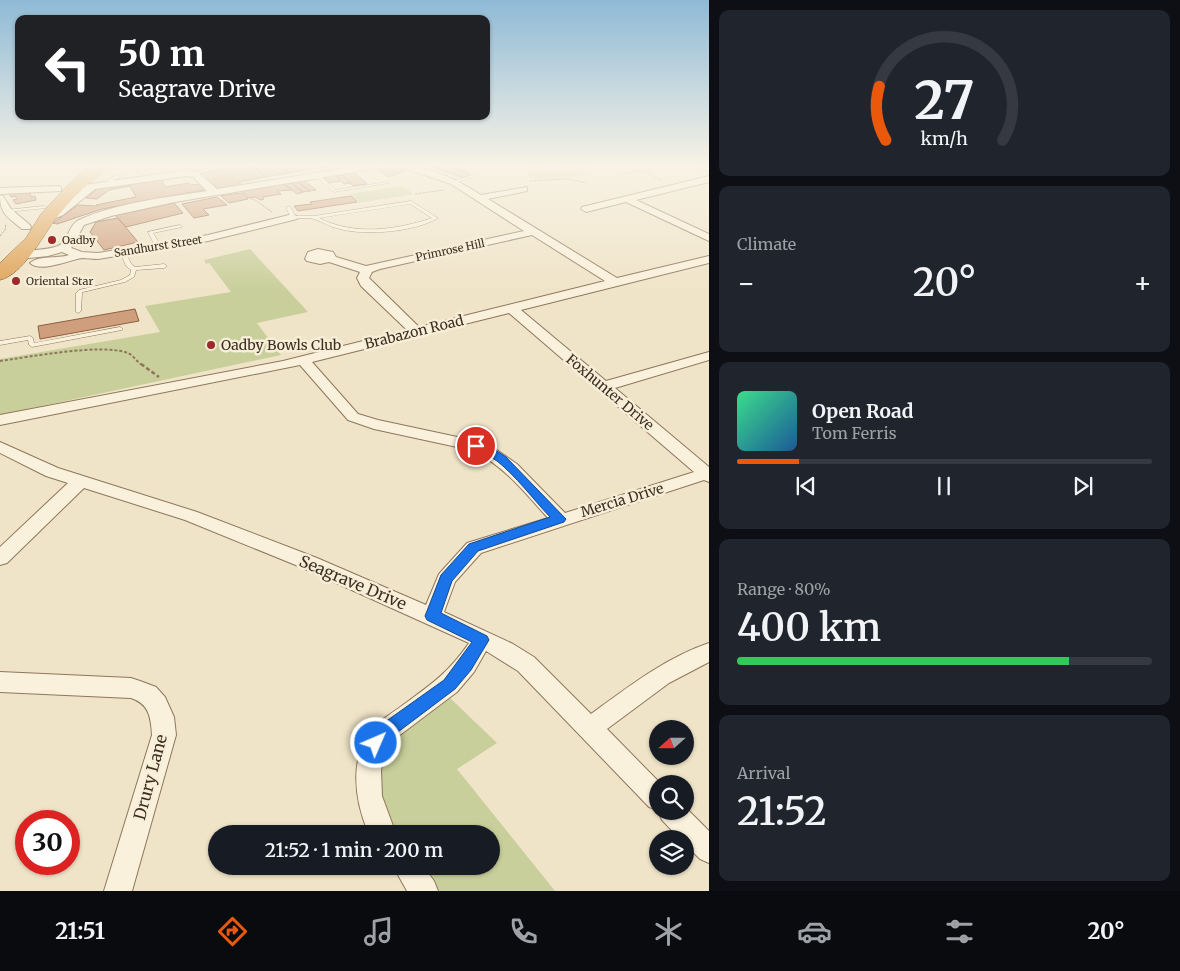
<!DOCTYPE html>
<meta charset="utf-8">
<style>
body{margin:0;font-family:Merriweather,serif;background:#20242c;color:#f1f3f6;height:100vh;display:flex;flex-direction:column;font-size:19px;white-space:nowrap}
*{box-sizing:border-box;margin:0}
p{font-size:16px;color:#9ea1a6}
.icon{flex:none;width:28px;height:28px;fill:none;stroke:currentColor;stroke-width:2;stroke-linecap:round;stroke-linejoin:round}
.map{position:relative;flex:1;overflow:hidden}
.sheet{display:flex;flex-direction:column;gap:10px;padding:10px;background:#0d0f14;width:471px}
.sheet>*{flex:none}
.guide{position:absolute;left:15px;top:15px;width:475px;height:105px;border-radius:10px;box-shadow:0 1px 4px #0004;background:#202124;color:#fff;overflow:hidden}
.needle{width:32px;rotate:249deg}
.tools{position:absolute;left:649px;top:720px;display:grid;gap:10px}
.tools a{display:grid;place-items:center;width:45px;height:45px;border-radius:50%;background:#171b24;box-shadow:0 1px 4px #0004;font-size:25px}
.speed{position:absolute;left:15px;top:810px;display:flex;gap:10px;font-size:25px;font-weight:700;text-align:center}
.speed>*{display:grid;place-content:center;width:65px;height:65px;border-radius:50%;background:#171b24;box-shadow:0 1px 4px #0004;line-height:1}
.speed .limit{border:8px solid #d22;background:#fff;color:#111}
.pin{position:absolute;display:grid;place-items:center;width:42px;height:42px;color:#fff;margin:-21px;border:2px solid #fff;border-radius:50%;box-shadow:0 1px 5px #0007}
.me{position:absolute;width:55px;margin:-28px;rotate:45deg;stroke-linejoin:round;filter:drop-shadow(0 0 4px #0008)}
.turn{display:flex;align-items:center;gap:18px;height:105px;padding:0 20px;font-size:22px}
.turn .icon{width:65px;height:65px;stroke-width:2.5}
.turn b{display:block;font-size:35px;line-height:42px}
.big{font-size:38px;font-weight:600;line-height:1.1}
.sheet .tile{flex:1;display:flex;flex-direction:column;justify-content:center;gap:8px;min-width:0;padding:0 18px;border-radius:10px;background:#20242c}
.sheet .dial{align-items:center;gap:0}
.dial svg{height:130px;overflow:visible;fill:none;stroke:#363941;stroke-width:7;stroke-linecap:round;text-anchor:middle}
.dial text{fill:#f1f3f6;stroke:none}
.song{display:flex;align-items:center;gap:15px}
.cover{width:60px;height:60px;border-radius:8px;background:linear-gradient(135deg,hsl(150 70% 55%),hsl(210 70% 35%))}
.played{height:5px;border-radius:2px;background:linear-gradient(90deg,#ea580c 15%,#363941 15%)}
.keys{display:flex;justify-content:space-around;direction:ltr}
.heat{display:flex;justify-content:space-between;align-items:center;font-size:28px;direction:ltr}
.charge{height:8px;border-radius:4px;background:linear-gradient(90deg,#34c759 80%,#363941 0)}
.trip{position:absolute;left:208px;top:825px;width:292px;height:50px;border-radius:25px;background:#171b24;box-shadow:0 1px 4px #0004;font-weight:600;line-height:50px;text-align:center}
.menu{display:flex;height:80px;justify-content:space-around;align-items:center;background:#090b0e;color:#9ea1a6}
.menu .icon{width:35px;height:35px}
.menu .active{color:#ea580c}
.menu b{font-size:22px;color:#f1f3f6}
main{display:flex;flex:1;min-height:0}
.map>svg:first-child{display:block}
.green{fill:#c9cf9b}
.building{fill:#cf9f7d;stroke:#8d5f41}
.lines{fill:none;stroke-linecap:round;stroke-linejoin:round}
.lane-casing{stroke:#8d765c;stroke-width:1}
.street-casing{stroke:#8d765c;stroke-width:2}
.highway-casing{stroke:#5b4430;stroke-width:1}
.path-far2{stroke:#8d765c;stroke-width:1;stroke-dasharray:2.5 1;stroke-linecap:butt}
.path-far1{stroke:#8d765c;stroke-width:2;stroke-dasharray:3 2;stroke-linecap:butt}
.path{stroke:#8d765c;stroke-width:2.5;stroke-dasharray:4 2.5;stroke-linecap:butt}
.lane{fill:#faf1dc;fill-rule:evenodd}
.street{fill:#faf1dc;fill-rule:evenodd}
.highway{fill:#e0a458;fill-rule:evenodd}
.route{fill:#1a73e8;stroke:#114b97}
.poi-dot{fill:#9e2a2b;stroke:#f7eed8;stroke-width:2}
.labels{text-anchor:middle;dominant-baseline:central;stroke-width:5;stroke-linejoin:round;paint-order:stroke}
.far-poi-label{font-size:11px;fill:#3d2e20;stroke:#f7eed8;text-anchor:start}
.far-street-label{font-size:11px;fill:#3d2e20;stroke:#f7eed8}
.street-label{font-size:14px;fill:#3d2e20;stroke:#f7eed8}
.poi-label{font-size:14px;fill:#3d2e20;stroke:#f7eed8;text-anchor:start}
.near-street-label{font-size:16px;fill:#3d2e20;stroke:#f7eed8}
</style>
<main>
<div class="map">
<svg width="709" height="891" viewBox="0 0 709 891">
<rect width="100%" height="100%" fill="#f0e4c8"/>
<path class="green" d="M527,167h14l12,4 8,-4h34l-15,3 8,4c-15,3 -49,10 -61,2l6,-8z
M402,186l12,8 -56,9 -9,-9z
M250,249l58,63 -51,11 24,32 -281,60v-56l160,-27 -15,-26 86,-14 -22,-29 -3,1 -2,-4z
M449,697l48,46 -40,26 98,122h-118l-19,-25h73v-32h-98l-12,-31 -3,-36 13,-28z"/>
<path class="building" d="M238,167h16l11,10 -26,5 3,3 -26,4 -16,-16z
M254,167h27l7,6 -23,4z
M281,167h50l-43,6z
M392,167l14,4 -18,6 -10,-8z
M432,167h23l15,6v3l-6,2z
M354,172l13,12 -14,2 -12,-12z
M341,174l10,9 -7,1 -9,-9z
M335,175l6,6 -13,2 -5,-6z
M160,178l6,9 23,-4 2,2 12,-1 6,5 -107,20 -45,15 -4,-1 25,-18 19,1 -1,-1 40,-8 -6,-11 -21,4 -12,9 -11,-1 14,-11z
M303,180l13,10 -6,1 -14,-10z
M296,181l14,10 -7,1 -13,-10z
M290,182l13,10 -6,2 -14,-11z
M283,183l9,7 -15,1 4,3 -18,3 1,2 -3,1 -6,-3 -6,1 -8,-7z
M30,191l1,6 4,-1 1,4 -20,4 -3,-4 4,-1 -2,-3 -4,1 -3,-5z
M241,193l7,6 -19,4 -8,-7z
M351,196l6,6 -59,9 -4,-5 18,-2 -2,-2z
M217,197l10,8 -24,4 6,6 -15,3 -12,-14z
M174,203l9,10 -57,14 -11,-12z
M118,218l20,24 -34,8 -14,-18 6,-10z
M135,309l4,12 -99,18 -2,-13z"/>
<g class="lines">
<g class="lane-casing">
<path id="lane" d="M219,167h6l-35,8 -2,-1z
M699,167h5l5,1v3z
M314,173h4l17,17 52,-8 2,1 -55,9 -20,-17z
M475,174h2v2l-23,7 -2,-1z
M117,175l4,1 -8,5 -3,4h-4v-1l3,-5z
M411,201l27,17c-23,14 -72,18 -98,11 -10,-2 -17,-7 -26,-10 -6,-2 -15,0 -23,-1l-5,-11 4,-1 5,10h19zM410,204l22,14c-37,12 -77,18 -113,0z
M44,206l2,1v1l-39,4 -2,-1 2,-1z
M180,225l2,1v1l-29,6 8,13 -3,2 -3,-2 -7,-14z
M123,250c6,4 5,13 12,17l29,-3 3,2 -3,2 -28,2 -2,7 -9,5 -42,10 -1,1 -1,18 -3,2 -2,-1v-19l3,-3 42,-10 9,-5 1,-5 -5,-4 -6,-14z
M120,327l2,1v2l-90,17 -3,-2 -1,-5 -28,5v-4l30,-5 3,2 1,5z"/>
</g>
<g class="street-casing">
<path id="street" d="M353,167h19l-5,3 -192,32 -64,14 -27,9 -13,23 11,4 16,1 110,-18 85,-21 5,3 -1,2 -89,22 -110,18c-5,0 -11,-1 -16,-1 -13,2 -41,15 -52,5 9,-8 28,-4 39,-8l-7,-3 -14,4 -29,3 -6,-3c7,-7 33,-5 45,-10 11,-5 10,-21 21,-26 36,-17 89,-23 128,-29l-14,-14 -6,-1 -92,13 -32,26 -12,5h-8l-1,-2 13,-7 26,-20h-11v-4l117,-17 12,3 18,16z
M406,167c27,0 53,14 75,28l46,-8v4l-39,8 129,79 92,-22v7l-188,47 85,71 103,-29v8l-94,28 94,79v15l-5,-2 -223,73 -26,29 -11,30 69,32 21,13 57,57c37,-27 74,-56 118,-71v19l-40,21 -62,46 54,55h-3v26l-9,-3 -131,-136 -32,-20 -12,21 -17,20 -65,49 -6,10 -5,19 1,26 14,38h-27c-15,-34 -21,-78 6,-108 8,-8 19,-14 28,-21 29,-21 45,-32 66,-62l-166,-75 -118,-48 -101,-32 -77,75 -7,2v-18l68,-64 -22,-7 -46,-23v-11l58,26 139,44 120,46 109,47 13,-31 28,-31 81,-25c-24,-26 -44,-53 -77,-68l-97,-21 -26,-9 -48,-55 -300,60v-10l283,-54 124,-31 -46,-44 -4,-8 3,-6 -31,-10 -9,2 -13,-3 -2,-2 3,-7 10,-3 15,3 3,5 30,9 158,-35 -73,-47 -44,-15zM532,235l73,46 -186,46 -50,-49 3,-6 8,-3zM509,313l185,159 -129,41 -48,-49 -23,-16 -18,-7 -98,-21 -20,-6 -46,-52z
M709,176v6l-73,18 73,34v7l-83,-39 -40,10 -5,-3 1,-2z
M58,186l3,1v4l-61,3v-6z
M0,195l3,1 8,13 19,16 1,2 -1,2h-8c-14,-12 -22,-14 -22,-34z
M0,672l131,6 9,3 16,6 9,10 9,20 2,18 -44,156h-28l48,-156c-1,-18 -3,-31 -21,-37l-131,-6z
M685,807l24,24v32l-9,-4 -15,-15v-5h-5l-18,-19 -4,-9h27z
M393,866h30l11,15 4,10h-31z"/>
</g>
<g class="highway-casing">
<path id="highway" d="M89,167h17c-8,11 -20,18 -29,27 -7,8 -16,17 -23,27 -13,18 -31,53 -54,59v-17l26,-25 15,-24 26,-28z"/>
</g>
<path class="path-far2" d="M532,167h3
M618,175l22,-5 22,10
M530,181l39,-2 17,4
M415,194l29,-4
M247,197l8,3 17,12
M0,236l5,-6 1,-6"/>
<path class="path-far1" d="M0,361c30,-4 101,-18 128,-8 5,2 9,9 14,12"/>
<path class="path" d="M141,364l18,13"/>
<use href="#lane" class="lane"/>
<use href="#street" class="street"/>
<use href="#highway" class="highway"/>
</g>
<linearGradient id="sky" x2="0" y2="1"><stop stop-color="#8fbad6"/><stop offset="0.57" stop-color="#f8f3e6"/><stop offset="1" stop-color="#f8f3e6" stop-opacity="0"/></linearGradient>
<rect width="709" height="291" fill="url(#sky)"/>
<path class="route" d="M476,443l18,6 12,8 60,62 -2,3 -86,29 -26,30 -11,32 46,23 2,4 -18,30 -16,19 -65,49 -8,10 -6,3 -6,-3 -2,-5 10,-16 66,-47 28,-38 -45,-22 -2,-4 16,-41 28,-31 81,-27c-17,-18 -34,-41 -53,-56 -8,-6 -21,-8 -27,-15z"/>
<g class="poi-dot">
<circle cx="52" cy="240" r="5"/>
<circle cx="16" cy="281" r="5"/>
<circle cx="211" cy="345" r="5"/>
</g>
<g class="labels">
<g class="far-poi-label">
<text x="62" y="240">Oadby</text>
<text x="26" y="281">Oriental Star</text>
</g>
<g class="far-street-label">
<text transform="translate(158 246) rotate(-9)">Sandhurst Street</text>
<text transform="translate(450 250) rotate(-12)">Primrose Hill</text>
</g>
<g class="street-label">
<text transform="translate(414 332) rotate(-14)">Brabazon Road</text>
<text transform="translate(610 392) rotate(40)">Foxhunter Drive</text>
<text transform="translate(622 500) rotate(-17)">Mercia Drive</text>
</g>
<g class="poi-label">
<text x="221" y="345">Oadby Bowls Club</text>
</g>
<g class="near-street-label">
<text transform="translate(353 582) rotate(23)">Seagrave Drive</text>
<text transform="translate(150 777) rotate(-75)">Drury Lane</text>
</g>
</g>
</svg>
<div class="tools">
<a><svg class="needle" viewBox="-14 -14 28 28"><path d="M0-13l5 13h-10z" fill="#e53935"/><path d="M0 13l5-13h-10z" fill="#9ea1a6"/></svg></a>
<a><svg class="icon" aria-label="search" viewBox="0 0 24 24"><circle cx="10" cy="10" r="6"/><path d="M15 15l6 6"/></svg></a>
<a><svg class="icon" aria-label="layers" viewBox="0 0 24 24"><path d="M12 4l9 5-9 5-9-5zM3 14l9 5 9-5"/></svg></a>
</div>
<div class="speed"><div class="limit">30</div></div>
<div class="pin" style="left:476px;top:446px;background:#d93025"><svg class="icon" aria-label="arrive" viewBox="0 0 24 24"><path d="M6 21V4h12l-3 4 3 4H6"/></svg></div>
<svg class="me" style="left:376px;top:743px" viewBox="-20 -20 40 40"><circle r="17" fill="#1a73e8" stroke="#fff" stroke-width="3"/><path d="M0-11L8 9 0 5-8 9z" fill="#fff"/></svg>
<div class="trip">21:52 · 1 min · 200 m</div>
<div class="guide">
<div class="turn"><svg class="icon" aria-label="left" viewBox="0 0 24 24"><path d="M17 20v-9H6M10 6l-5 5 5 5"/></svg><div><b>50 m</b>Seagrave Drive</div></div>
</div>
</div>
<section class="sheet">
<div class="tile dial"><svg viewBox="0 0 100 80">
<path d="M14 69A42 42 0 1 1 86 69"/>
<path d="M14 69A42 42 0 0 1 10 36" stroke="#ea580c"/>
<text x="50" y="56" font-size="32" font-weight="700">27</text>
<text x="50" y="72" font-size="11">km/h</text>
</svg></div>
<div class="tile"><p>Climate</p>
<div class="heat"><a>−</a><b class="big">20°</b><a>+</a></div>
</div>
<div class="tile">
<div class="song"><i class="cover"></i><div><b>Open Road</b><p>Tom Ferris</p></div></div>
<div class="played"></div>
<div class="keys"><svg class="icon" aria-label="previous" viewBox="0 0 24 24"><path d="M18 5L8 12l10 7zM5 5v14"/></svg><svg class="icon" aria-label="pause" viewBox="0 0 24 24"><path d="M8 5v14M16 5v14"/></svg><svg class="icon" aria-label="next" viewBox="0 0 24 24"><path d="M6 5l10 7-10 7zM19 5v14"/></svg></div>
</div>
<div class="tile"><p>Range · 80%</p><b class="big">400 km</b><div class="charge"></div></div>
<div class="tile"><p>Arrival</p><b class="big">21:52</b></div>
</section>
</main>
<nav class="menu">
<b>21:51</b>
<svg class="icon active" aria-label="directions" viewBox="0 0 24 24"><path d="M12 3l9 9-9 9-9-9zM9 14v-3h6M13 9l2 2-2 2"/></svg>
<svg class="icon" aria-label="music" viewBox="0 0 24 24"><path d="M9 18V5l10-2v13"/><circle cx="6" cy="18" r="3"/><circle cx="16" cy="16" r="3"/></svg>
<svg class="icon" aria-label="phone" viewBox="0 0 24 24"><path d="M5 4h4l2 5-3 2q2 4 5 5l2-3 5 2v4C11 20 4 13 5 4z"/></svg>
<svg class="icon" aria-label="climate" viewBox="0 0 24 24"><path d="M12 3v18M4 7l16 10M4 17L20 7"/></svg>
<svg class="icon" aria-label="car" viewBox="0 0 24 24"><path d="M5 17H2v-5l4-1 3-4h7l3 4 3 1v5h-3M9 17h6M6 11h13"/><circle cx="7" cy="17" r="2"/><circle cx="17" cy="17" r="2"/></svg>
<svg class="icon" aria-label="filters" viewBox="0 0 24 24"><path d="M4 7h16M4 17h16"/><circle cx="9" cy="7" r="2"/><circle cx="15" cy="17" r="2"/></svg>
<b>20°</b>
</nav>
